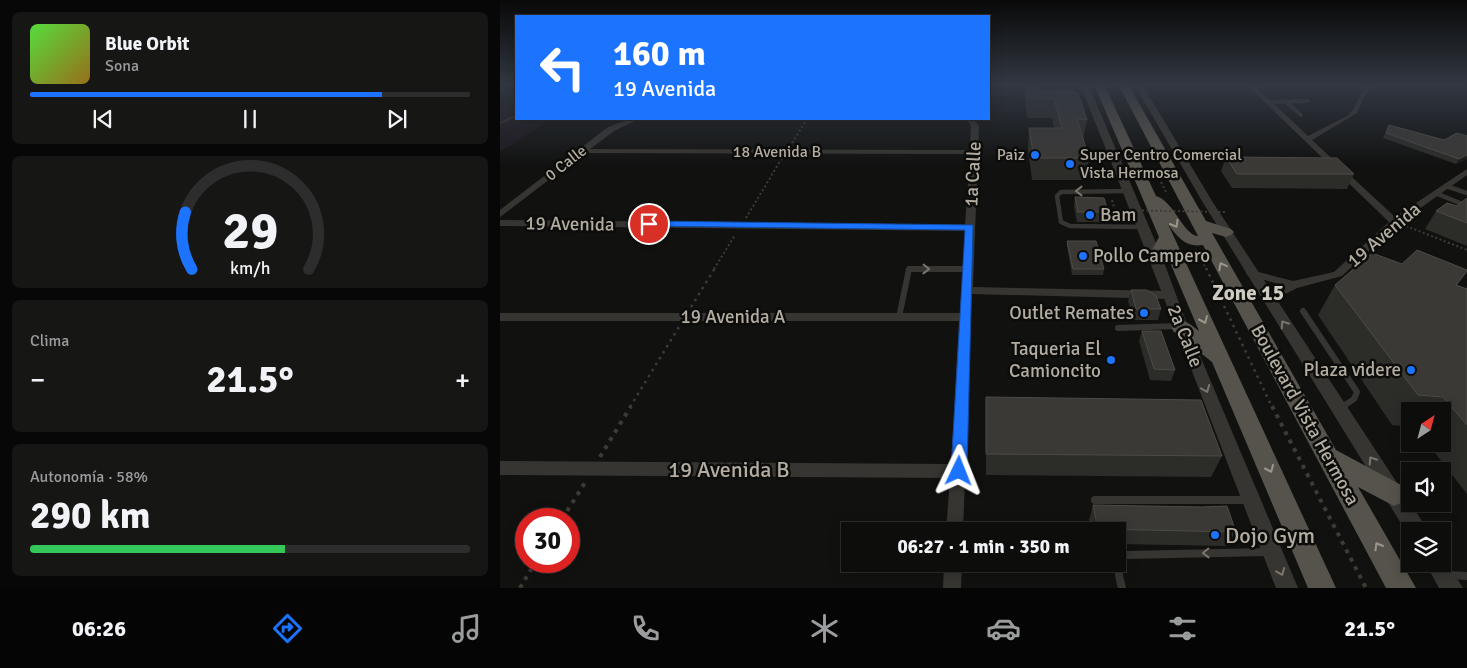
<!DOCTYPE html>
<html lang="es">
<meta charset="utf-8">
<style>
body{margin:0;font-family:Signika,sans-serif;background:#161615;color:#f1f3f6;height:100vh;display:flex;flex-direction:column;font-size:19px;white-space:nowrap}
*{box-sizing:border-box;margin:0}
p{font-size:16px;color:#9a9c9d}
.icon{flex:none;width:28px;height:28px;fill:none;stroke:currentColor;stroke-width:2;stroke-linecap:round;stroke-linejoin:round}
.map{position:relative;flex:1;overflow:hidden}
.side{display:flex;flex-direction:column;gap:12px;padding:12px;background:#070707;width:500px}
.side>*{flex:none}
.hud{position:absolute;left:15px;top:15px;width:475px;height:105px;border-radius:0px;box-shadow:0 2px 12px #0003,0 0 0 1px #2d2d2d;background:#1b73fe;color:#fff;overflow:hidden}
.needle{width:32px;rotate:36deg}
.fabs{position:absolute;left:901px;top:402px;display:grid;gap:10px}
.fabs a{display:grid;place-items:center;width:50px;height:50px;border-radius:0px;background:#0d0d0c;box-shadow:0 2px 12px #0003,0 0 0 1px #2d2d2d;font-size:25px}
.speed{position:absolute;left:15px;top:508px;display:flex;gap:10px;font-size:25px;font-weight:700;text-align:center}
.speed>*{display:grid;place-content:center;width:65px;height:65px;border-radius:50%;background:#0d0d0c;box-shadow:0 2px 12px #0003,0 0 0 1px #2d2d2d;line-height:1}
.speed .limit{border:8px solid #d22;background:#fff;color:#111}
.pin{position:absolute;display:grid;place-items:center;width:42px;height:42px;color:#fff;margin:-21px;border:2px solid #fff;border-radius:50%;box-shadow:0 1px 5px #0007}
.me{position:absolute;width:55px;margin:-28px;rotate:2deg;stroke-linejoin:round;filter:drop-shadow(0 0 4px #0008)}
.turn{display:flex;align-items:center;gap:18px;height:105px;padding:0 15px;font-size:22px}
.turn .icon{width:65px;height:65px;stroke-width:2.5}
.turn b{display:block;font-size:35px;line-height:42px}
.big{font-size:38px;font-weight:700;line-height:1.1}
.side .card{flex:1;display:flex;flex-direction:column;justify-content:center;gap:8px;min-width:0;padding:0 18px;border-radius:8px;background:#161615}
.side .dial{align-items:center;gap:0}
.dial svg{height:130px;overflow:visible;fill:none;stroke:#2d2d2d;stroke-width:7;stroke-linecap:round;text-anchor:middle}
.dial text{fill:#f1f3f6;stroke:none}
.song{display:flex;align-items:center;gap:15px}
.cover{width:60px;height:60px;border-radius:8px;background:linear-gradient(135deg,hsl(110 70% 55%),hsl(40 70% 35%))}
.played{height:5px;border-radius:2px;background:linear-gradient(90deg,#1b73fe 80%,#2d2d2d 80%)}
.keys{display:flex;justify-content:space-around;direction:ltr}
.heat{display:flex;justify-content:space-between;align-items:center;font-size:28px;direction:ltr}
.charge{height:8px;border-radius:4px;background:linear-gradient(90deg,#34c759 58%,#2d2d2d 0)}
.trip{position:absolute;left:341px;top:522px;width:285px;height:50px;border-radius:0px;background:#0d0d0c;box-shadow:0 2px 12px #0003,0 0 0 1px #2d2d2d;font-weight:700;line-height:50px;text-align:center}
.tabs{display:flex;height:80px;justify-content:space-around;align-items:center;background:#050505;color:#9a9c9d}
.tabs .icon{width:35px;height:35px}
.tabs .on{color:#1b73fe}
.tabs b{font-size:22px;color:#f1f3f6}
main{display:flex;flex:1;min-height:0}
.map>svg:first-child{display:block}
.green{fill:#1c161c}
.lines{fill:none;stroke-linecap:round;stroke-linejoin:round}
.stream{stroke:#352c26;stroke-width:2.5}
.path-far2{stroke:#3e3b37;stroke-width:2;stroke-dasharray:2 2.5;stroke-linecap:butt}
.path-far1{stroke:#3e3b37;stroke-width:2.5;stroke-dasharray:2.5 4.5;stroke-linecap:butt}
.path{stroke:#3e3b37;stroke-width:4;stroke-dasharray:4 5.5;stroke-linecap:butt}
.service-far3{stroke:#373531;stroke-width:4}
.service-far2{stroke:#373531;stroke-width:4.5}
.service-far1{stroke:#373531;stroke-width:6}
.service{stroke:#373531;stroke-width:8}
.minor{fill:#373531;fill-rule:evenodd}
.tertiary{fill:#373531;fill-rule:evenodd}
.primary{fill:#56534c;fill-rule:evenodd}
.path-bridge{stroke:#3e3b37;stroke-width:2;stroke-dasharray:2 2.5;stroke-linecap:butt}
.wall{fill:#2c2c29}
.shaded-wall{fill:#1b1b1a}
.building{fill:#3b3936;stroke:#4e4b46}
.oneway{stroke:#7b766e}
.oneway2{stroke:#9c968b}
.route{fill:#1b73fe;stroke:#124ba5}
.poi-dot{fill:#1b73fe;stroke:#0c0c0b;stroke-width:2}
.labels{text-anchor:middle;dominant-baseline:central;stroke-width:5;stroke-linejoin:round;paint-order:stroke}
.far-street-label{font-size:16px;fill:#b3aca0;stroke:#0c0c0b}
.far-poi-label{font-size:16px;fill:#b3aca0;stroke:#0c0c0b;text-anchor:end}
.street-label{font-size:19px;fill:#b3aca0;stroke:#0c0c0b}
.poi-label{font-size:19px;fill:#b3aca0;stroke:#0c0c0b;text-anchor:end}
.quarter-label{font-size:21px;font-weight:bold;fill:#cfcbc1;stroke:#0c0c0b}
.near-street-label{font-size:22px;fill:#b3aca0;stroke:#0c0c0b}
.near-poi-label{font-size:22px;fill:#b3aca0;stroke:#0c0c0b;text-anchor:start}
</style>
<main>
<section class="side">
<div class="card">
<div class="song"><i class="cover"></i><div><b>Blue Orbit</b><p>Sona</p></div></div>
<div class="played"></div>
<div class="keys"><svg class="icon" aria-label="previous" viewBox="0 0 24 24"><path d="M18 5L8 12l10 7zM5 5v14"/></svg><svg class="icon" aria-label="pause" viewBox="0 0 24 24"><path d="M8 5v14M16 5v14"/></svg><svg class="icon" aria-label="next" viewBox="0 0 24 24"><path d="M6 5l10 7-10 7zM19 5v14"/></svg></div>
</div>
<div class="card dial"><svg viewBox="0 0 100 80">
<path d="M14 69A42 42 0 1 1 86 69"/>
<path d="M14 69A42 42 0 0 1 10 34" stroke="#1b73fe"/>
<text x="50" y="56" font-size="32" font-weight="700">29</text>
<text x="50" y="72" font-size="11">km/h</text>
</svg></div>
<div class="card"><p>Clima</p>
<div class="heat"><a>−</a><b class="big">21.5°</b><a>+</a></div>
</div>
<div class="card"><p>Autonomía · 58%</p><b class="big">290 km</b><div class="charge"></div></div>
</section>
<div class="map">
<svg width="967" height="588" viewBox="0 0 967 588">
<rect width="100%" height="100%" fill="#111110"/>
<path class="green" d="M16,99v20h34l-41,28 -9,4v-46z"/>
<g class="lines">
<path class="stream" d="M0,123l16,-7"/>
<path class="path-far2" d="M654,90h89
M292,143l15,-24
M655,170l12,24
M612,200l3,10
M246,218l36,-60
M906,226l61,24
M700,256l6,13
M214,269l21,-34"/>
<path class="path-far1" d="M706,268l66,139
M191,307l24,-39
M130,407l49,-80"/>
<path class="path" d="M772,406l94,182
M100,457l31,-51
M62,519l24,-38
M20,588l16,-27"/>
<path class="service-far3" d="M785,101l16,14
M768,102l40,-1"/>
<path class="service-far2" d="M946,186l21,7
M628,191l-67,1 -4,4 4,26 9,4 73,1
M935,193l32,13
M409,269h59"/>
<path class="service-far1" d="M803,311l54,81 -3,7 -12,8
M399,317l10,-48h59
M618,328l60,-2"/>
<path class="service" d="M839,409l5,-3
M595,500h154
M948,575l19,1
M622,588c-3,-12 -8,-25 4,-33l142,-3"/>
<path class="minor" d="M746,84h7l55,52 39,-20c9,-8 13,-22 20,-32h6l-9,13 -7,16 -45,27 83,77 72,-48v6l-69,49 -56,52 -45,12 -25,13h-8l-2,-3 2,-3 18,-10 -35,-10 -1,-2 1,-2 4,-1 42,11 41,-9 55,-50z
M130,119h9l-25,12 -24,18 380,1 1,-24 -4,-7h6l6,7 -6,161 196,4 6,4 -6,4 -197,-5 -9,237h-17l4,-53 -450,-3v-14l451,3 8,-143h-459v-8h460l5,-82 -465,-5v-6l465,5 5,-71 -386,-1 -84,64v-7l108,-83z
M444,564h18l-1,24h-18z"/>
<path class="tertiary" d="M580,84h8l74,173 28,75 108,256h-22c-66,-168 -129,-337 -196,-504z
M634,84h8l70,117 212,323 3,7h-17v7l-208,-337z
M942,555l21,33h-24l-13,-24h16z"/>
<path class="primary" d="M594,84h10l52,112c18,5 27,39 42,40l-80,-152h10l78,137 25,8 3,3 -3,3 -5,2 -14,-4 124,217 67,36 4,8 -4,8 -9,4 -36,-19 58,101h-30l-183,-343c-17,3 -26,-8 -35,-21l168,364h-28l-96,-226 -39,-31 -2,-5 2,-5c11,-3 17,3 26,10l-33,-78 -4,7h-12l-2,-3 11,-20z"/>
<path class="path-bridge" d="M615,210l110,2"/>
</g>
<path class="wall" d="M525,84h13v4l49,32 -4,20 6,18 -3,22h-54l-4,-31 1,-21h25l-2,-10h-25l-3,-26z
M889,125l55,15 23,19 -11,5 -73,-26z
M726,157l128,17 -7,15 -115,-1 -11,-17z
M575,197l33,15 -2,10h-29l-3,-15z
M967,198v48l-42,-17 11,-18 21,-5z
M567,241l37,28 -1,6h-31l-5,-29z
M902,264l65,8 -10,13 10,4v205l-39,-50h14v-33h-32v16l-18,-2 -74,-110 17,-30z
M631,290l30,19 -3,11h-25l-5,-19z
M642,331l33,39 -4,11 -21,-1 -11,-39z
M486,397l236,59 -11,21 -225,-2z
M593,505l143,27 -10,14 -108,-2v-13h-27l-2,-11z"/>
<path class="shaded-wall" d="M531,84h7l-1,9 -7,6z
M967,155v4l-11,5 3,-5z"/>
<path class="building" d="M526,84h7l2,4 16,5h27l9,27 -10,-1 12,39h-55l-5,-30h33l-8,-29h-26z
M573,90l1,3h-23l-6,-2z
M889,125l55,15 13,-7 10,3v19l-8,4 -73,-26z
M726,157l111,1 17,16h-117z
M575,197l29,1 4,14h-30z
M967,198v25l-31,-12 11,-8 10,3z
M567,241h29l8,28h-31z
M917,250l50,20v1l-11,14 11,4v136l-24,-28 -25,-2 -83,-110 37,-32 30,11z
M631,290h16l9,6 5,13h-25z
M642,331h19l14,39 -21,-1z
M486,397l215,3 21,56 -236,-2z
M593,505l109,2 25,-1 9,26 -138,-3z"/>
<defs><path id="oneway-chevron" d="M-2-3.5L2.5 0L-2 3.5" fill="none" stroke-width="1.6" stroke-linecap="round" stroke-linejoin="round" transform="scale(1.25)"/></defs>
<g class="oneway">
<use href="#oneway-chevron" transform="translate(579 191) rotate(-180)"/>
<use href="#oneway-chevron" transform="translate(426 269) rotate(1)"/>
<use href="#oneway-chevron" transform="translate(784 324) rotate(-123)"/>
<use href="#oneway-chevron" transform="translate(706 389) rotate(68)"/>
<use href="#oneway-chevron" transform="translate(872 460) rotate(-123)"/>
<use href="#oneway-chevron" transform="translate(706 553) rotate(179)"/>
<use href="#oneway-chevron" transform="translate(781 572) rotate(68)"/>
</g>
<g class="oneway2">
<use href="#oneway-chevron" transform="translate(675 224) rotate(60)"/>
<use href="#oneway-chevron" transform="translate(722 266) rotate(-118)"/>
<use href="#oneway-chevron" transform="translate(704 320) rotate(66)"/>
<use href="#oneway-chevron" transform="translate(770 469) rotate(66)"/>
<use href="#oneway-chevron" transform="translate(878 546) rotate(-120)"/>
</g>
<linearGradient id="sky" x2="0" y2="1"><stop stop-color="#090909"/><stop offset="0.51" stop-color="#323842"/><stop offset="1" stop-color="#323842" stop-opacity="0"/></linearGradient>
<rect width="967" height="166" fill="url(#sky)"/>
<path class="route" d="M149,221l324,4 -6,246 -2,5 -6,2 -6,-2 -2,-5 14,-241 -320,-4 -1,-2z"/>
<g class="poi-dot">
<circle cx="535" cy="155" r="5"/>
<circle cx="570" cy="164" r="5"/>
<circle cx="590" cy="215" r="5"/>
<circle cx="583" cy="256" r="5"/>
<circle cx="644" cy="313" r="5"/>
<circle cx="611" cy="360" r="5"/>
<circle cx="911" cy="370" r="5"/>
<circle cx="715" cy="535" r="5"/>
</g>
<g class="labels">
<g class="far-street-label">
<text x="277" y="152">18 Avenida B</text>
<text transform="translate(66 163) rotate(-38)">0 Calle</text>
</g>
<g class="far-poi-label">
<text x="525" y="155">Paiz</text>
<text x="580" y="155" text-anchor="start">Super Centro Comercial<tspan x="580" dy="18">Vista Hermosa</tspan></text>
</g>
<g class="street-label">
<text transform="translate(473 174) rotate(-87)">1a Calle</text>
<text transform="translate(70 224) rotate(1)">19 Avenida</text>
<text transform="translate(884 235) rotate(-40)">19 Avenida</text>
<text x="233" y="317">19 Avenida A</text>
<text transform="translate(685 336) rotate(68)">2a Calle</text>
<text transform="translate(805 415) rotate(61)">Boulevard Vista Hermosa</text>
</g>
<g class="poi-label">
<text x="600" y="215" text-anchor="start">Bam</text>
<text x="593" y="256" text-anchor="start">Pollo Campero</text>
<text x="634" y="313">Outlet Remates</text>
<text x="601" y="349">Taqueria El<tspan x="601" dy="22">Camioncito</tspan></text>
<text x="901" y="370">Plaza videre</text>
</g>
<g class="quarter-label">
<text x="748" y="293">Zone 15</text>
</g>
<g class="near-street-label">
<text x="229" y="469">19 Avenida B</text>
</g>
<g class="near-poi-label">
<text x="725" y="535">Dojo Gym</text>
</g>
</g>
</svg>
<div class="fabs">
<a><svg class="needle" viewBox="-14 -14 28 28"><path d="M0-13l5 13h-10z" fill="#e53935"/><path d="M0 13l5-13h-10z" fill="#9a9c9d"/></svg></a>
<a><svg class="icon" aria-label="sound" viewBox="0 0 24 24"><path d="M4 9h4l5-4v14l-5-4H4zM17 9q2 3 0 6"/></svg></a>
<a><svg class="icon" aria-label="layers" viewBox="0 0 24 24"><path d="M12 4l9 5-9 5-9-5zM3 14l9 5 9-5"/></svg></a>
</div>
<div class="speed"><div class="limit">30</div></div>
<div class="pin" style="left:149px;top:224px;background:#d93025"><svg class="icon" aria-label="arrive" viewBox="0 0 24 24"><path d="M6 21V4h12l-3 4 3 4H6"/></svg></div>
<svg class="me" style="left:459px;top:471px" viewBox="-20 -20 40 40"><path d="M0-17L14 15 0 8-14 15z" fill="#1b73fe" stroke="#fff" stroke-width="4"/></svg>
<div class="trip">06:27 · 1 min · 350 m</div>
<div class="hud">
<div class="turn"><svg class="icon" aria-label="left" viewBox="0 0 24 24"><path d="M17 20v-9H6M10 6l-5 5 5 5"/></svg><div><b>160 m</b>19 Avenida</div></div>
</div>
</div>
</main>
<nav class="tabs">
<b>06:26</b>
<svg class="icon on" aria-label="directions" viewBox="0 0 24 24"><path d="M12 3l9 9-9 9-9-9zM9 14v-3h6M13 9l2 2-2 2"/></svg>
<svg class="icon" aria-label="music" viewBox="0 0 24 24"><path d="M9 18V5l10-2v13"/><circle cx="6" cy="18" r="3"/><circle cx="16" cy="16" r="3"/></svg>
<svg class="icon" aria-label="phone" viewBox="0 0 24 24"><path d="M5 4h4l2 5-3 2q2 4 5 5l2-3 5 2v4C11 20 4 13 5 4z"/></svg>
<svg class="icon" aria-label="climate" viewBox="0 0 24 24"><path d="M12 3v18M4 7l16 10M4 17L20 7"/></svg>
<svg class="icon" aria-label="car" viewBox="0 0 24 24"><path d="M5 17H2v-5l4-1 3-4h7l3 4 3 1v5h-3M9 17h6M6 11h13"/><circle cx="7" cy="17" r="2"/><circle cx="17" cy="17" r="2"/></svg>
<svg class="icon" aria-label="filters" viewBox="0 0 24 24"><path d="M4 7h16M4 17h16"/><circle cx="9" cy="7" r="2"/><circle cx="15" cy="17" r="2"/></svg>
<b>21.5°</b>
</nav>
